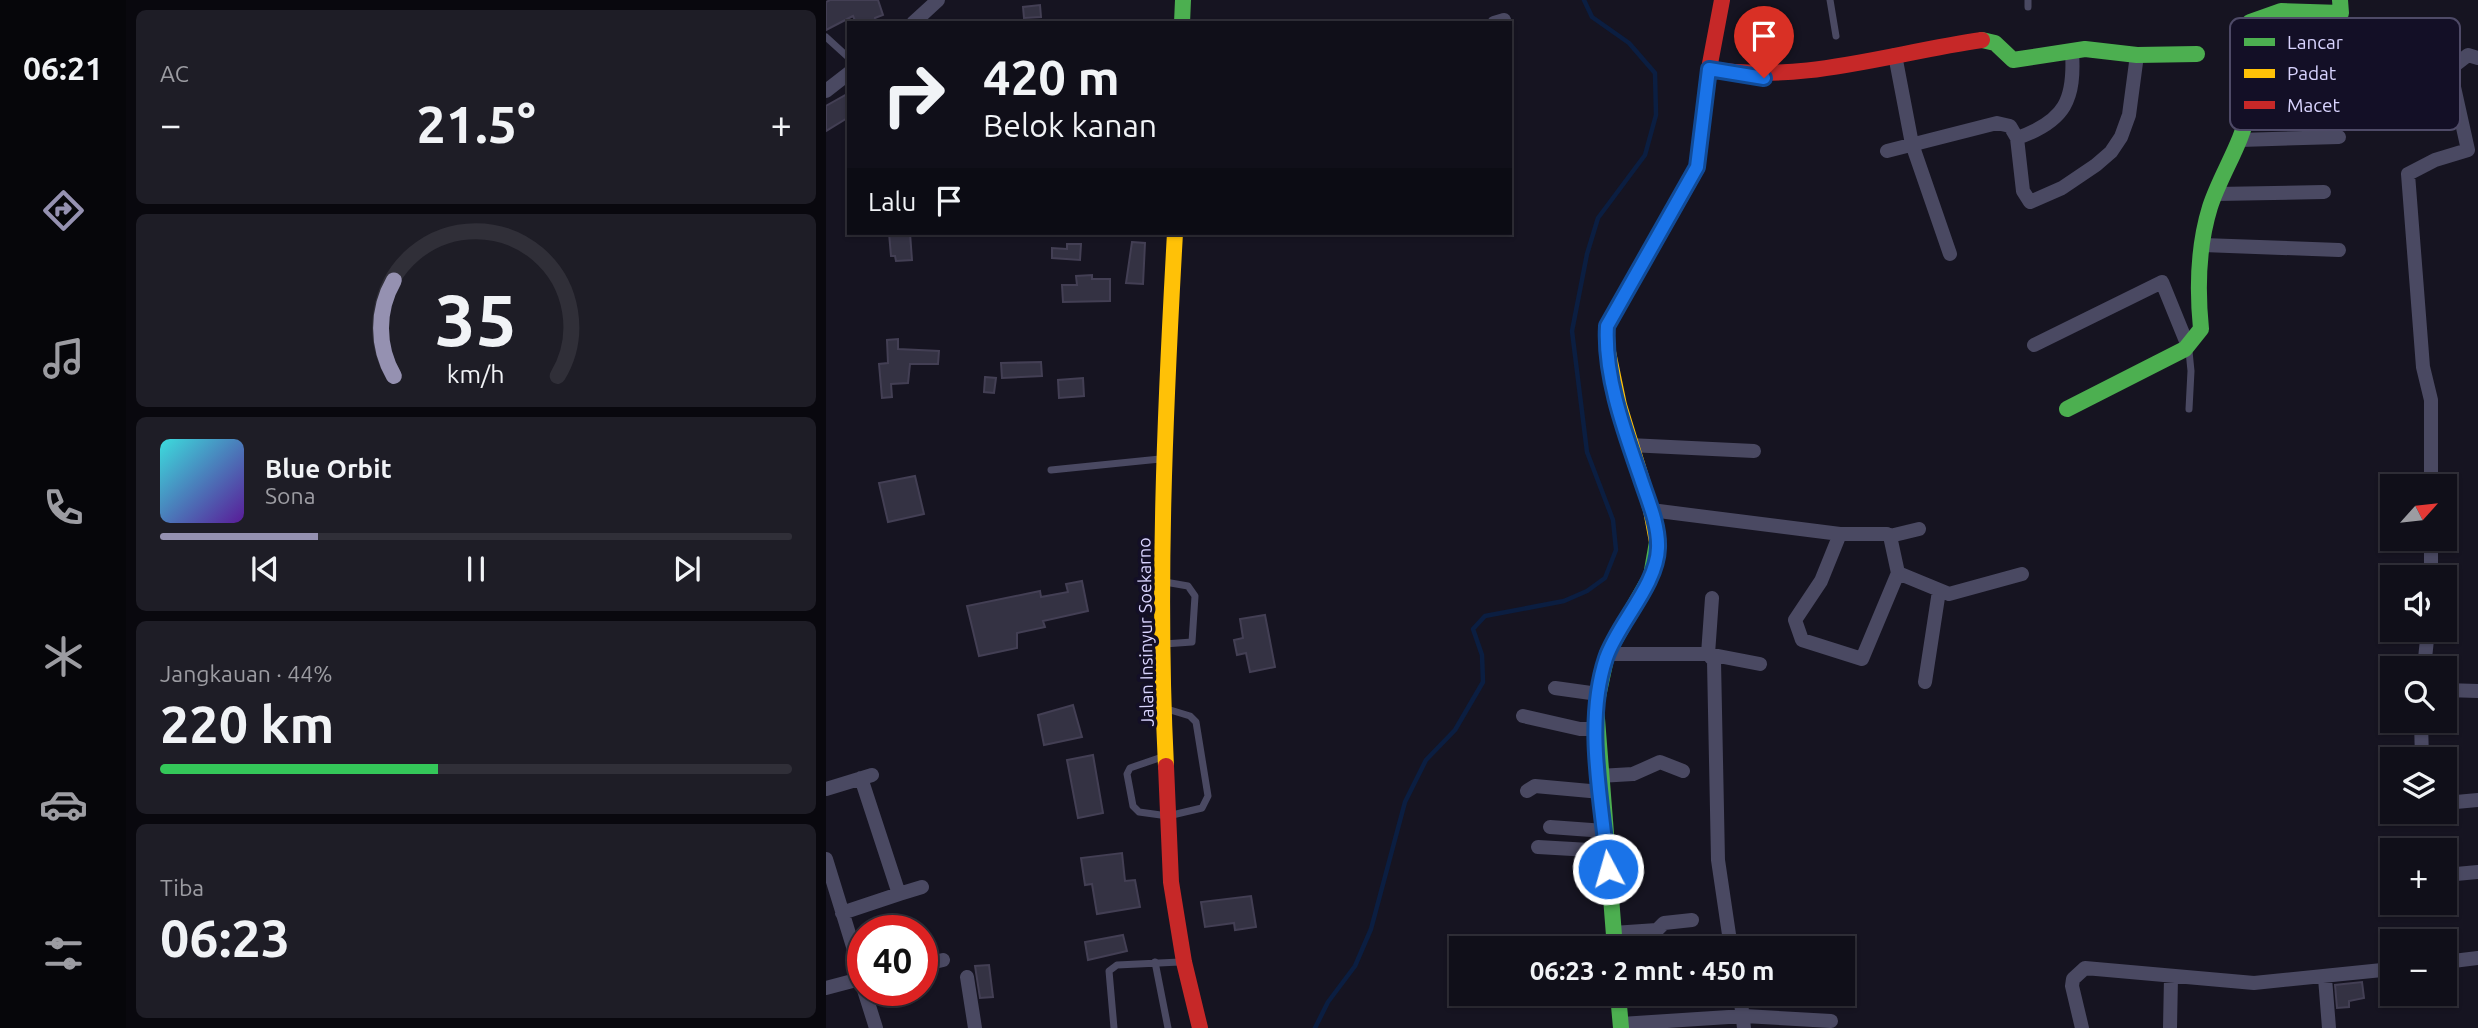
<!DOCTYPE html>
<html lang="id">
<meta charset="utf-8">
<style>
body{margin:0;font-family:Ubuntu,sans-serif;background:#1e1d26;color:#f1f3f6;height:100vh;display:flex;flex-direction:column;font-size:26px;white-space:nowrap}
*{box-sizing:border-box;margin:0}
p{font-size:23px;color:#9c9ca2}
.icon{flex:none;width:38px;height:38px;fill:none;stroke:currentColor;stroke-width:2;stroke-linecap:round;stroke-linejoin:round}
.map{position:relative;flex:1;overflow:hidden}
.drawer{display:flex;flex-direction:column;gap:10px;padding:10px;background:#09080e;width:700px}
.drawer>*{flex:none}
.top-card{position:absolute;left:21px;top:21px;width:665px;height:214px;border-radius:0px;box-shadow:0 2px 5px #0004,0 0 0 2px #302f38;background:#100f19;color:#f1f3f6;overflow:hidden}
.needle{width:46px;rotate:63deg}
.controls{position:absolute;left:1554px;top:474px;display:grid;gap:14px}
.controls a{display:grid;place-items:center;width:77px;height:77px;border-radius:0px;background:#100f19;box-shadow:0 2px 5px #0004,0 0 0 2px #302f38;font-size:35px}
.speed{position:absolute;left:21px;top:915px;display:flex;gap:14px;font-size:35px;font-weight:700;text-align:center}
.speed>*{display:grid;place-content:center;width:91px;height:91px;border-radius:50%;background:#100f19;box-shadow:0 2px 5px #0004,0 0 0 2px #302f38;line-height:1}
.speed .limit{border:10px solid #d22;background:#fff;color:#111}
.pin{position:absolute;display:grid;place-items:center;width:60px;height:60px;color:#fff;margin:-72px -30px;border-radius:50% 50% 50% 0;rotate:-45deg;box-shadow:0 0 7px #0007}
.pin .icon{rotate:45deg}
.me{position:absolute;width:77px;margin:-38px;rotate:354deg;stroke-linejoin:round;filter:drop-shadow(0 0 5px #0008)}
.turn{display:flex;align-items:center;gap:24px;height:147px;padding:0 21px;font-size:32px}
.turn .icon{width:91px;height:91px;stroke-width:2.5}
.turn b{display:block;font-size:49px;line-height:60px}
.then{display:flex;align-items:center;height:66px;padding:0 21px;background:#0003;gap:14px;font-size:26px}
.big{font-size:52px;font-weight:700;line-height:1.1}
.drawer .card{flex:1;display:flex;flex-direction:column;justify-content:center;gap:10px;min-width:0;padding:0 24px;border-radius:10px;background:#1e1d26}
.drawer .dial{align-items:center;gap:0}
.dial svg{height:182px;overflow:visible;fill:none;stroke:#302f38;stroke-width:7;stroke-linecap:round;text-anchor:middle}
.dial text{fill:#f1f3f6;stroke:none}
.song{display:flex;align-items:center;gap:21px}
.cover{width:84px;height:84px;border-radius:10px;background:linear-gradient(135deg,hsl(180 70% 55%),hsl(270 70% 35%))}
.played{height:7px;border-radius:4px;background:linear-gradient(90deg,#9591b1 25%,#302f38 25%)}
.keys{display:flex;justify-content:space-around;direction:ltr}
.heat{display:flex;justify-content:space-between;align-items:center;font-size:38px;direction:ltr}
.charge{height:10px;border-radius:5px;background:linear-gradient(90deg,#34c759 44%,#302f38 0)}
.trip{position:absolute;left:623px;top:936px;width:406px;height:70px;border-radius:0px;background:#100f19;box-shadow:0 2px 5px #0004,0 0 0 2px #302f38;font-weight:700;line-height:70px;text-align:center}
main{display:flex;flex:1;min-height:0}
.tab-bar{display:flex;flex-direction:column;width:126px;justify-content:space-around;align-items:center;background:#06060a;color:#9c9ca2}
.tab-bar .icon{width:49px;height:49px}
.tab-bar .selected{color:#9591b1}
.tab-bar b{font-size:32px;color:#f1f3f6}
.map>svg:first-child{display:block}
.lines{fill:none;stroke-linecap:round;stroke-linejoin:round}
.stream{stroke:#0b1e41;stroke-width:4.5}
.building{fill:#343243;stroke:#433f54;stroke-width:2}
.lane{stroke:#4a4962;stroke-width:7}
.street{stroke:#4a4962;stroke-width:14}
.fast{stroke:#4caf50;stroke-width:16}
.slow{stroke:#ffc107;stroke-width:16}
.jam{stroke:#c62828;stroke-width:16}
.route-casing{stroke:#114b97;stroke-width:18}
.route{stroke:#1a73e8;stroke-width:12}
.labels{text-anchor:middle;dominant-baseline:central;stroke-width:7;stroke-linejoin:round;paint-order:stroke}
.street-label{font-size:18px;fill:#d9d4ff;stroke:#130f26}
.key{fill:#130f26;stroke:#4e4a67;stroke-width:2}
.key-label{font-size:19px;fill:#d9d4ff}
</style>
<main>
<nav class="tab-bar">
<b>06:21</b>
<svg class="icon selected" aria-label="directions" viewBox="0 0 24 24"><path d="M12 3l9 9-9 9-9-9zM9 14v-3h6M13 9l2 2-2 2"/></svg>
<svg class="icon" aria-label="music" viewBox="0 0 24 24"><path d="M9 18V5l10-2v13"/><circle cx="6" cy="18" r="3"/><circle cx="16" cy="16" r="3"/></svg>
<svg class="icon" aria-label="phone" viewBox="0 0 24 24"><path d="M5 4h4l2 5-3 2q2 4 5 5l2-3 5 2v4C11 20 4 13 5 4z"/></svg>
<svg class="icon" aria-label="climate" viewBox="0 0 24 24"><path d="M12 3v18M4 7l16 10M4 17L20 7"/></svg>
<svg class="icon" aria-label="car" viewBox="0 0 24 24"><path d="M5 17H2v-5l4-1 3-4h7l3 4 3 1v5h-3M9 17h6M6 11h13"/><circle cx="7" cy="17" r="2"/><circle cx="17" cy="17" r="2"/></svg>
<svg class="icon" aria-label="filters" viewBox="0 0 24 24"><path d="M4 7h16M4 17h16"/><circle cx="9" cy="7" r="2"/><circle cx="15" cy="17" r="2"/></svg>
</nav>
<section class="drawer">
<div class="card"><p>AC</p>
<div class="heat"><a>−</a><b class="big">21.5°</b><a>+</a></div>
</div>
<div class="card dial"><svg viewBox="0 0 100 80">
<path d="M14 69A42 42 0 1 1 86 69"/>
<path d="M14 69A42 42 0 0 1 14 27" stroke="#9591b1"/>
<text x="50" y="56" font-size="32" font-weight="700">35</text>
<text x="50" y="72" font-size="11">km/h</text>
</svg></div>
<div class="card">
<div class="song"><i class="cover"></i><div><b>Blue Orbit</b><p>Sona</p></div></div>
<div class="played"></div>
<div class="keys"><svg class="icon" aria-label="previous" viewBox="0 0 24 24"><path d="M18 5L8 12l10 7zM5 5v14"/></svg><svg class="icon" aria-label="pause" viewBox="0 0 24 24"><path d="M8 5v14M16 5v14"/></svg><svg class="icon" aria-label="next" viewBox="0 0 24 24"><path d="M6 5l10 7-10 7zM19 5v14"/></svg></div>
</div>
<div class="card"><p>Jangkauan · 44%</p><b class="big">220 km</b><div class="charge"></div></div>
<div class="card"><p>Tiba</p><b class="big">06:23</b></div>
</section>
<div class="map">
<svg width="1652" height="1028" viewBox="0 0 1652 1028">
<rect width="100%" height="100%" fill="#161421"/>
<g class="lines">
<path class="stream" d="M489,1028l13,-26 27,-36 16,-37 34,-127 21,-42 29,-30 28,-48 -1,-27 -9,-26 12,-13 79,-15 23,-10 18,-13 11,-28 -3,-30 -26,-68 -15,-121 15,-77 11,-36 47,-63 11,-40 -1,-42 -26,-30 -37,-26 -8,-17"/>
</g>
<path class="building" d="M4,0h48l5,15 -8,3 1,5h-20l-3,-7 -27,14v-28z
M214,5l1,12 -17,1 -1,-11z
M23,93v24l-23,14v-25z
M63,233h21l2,27 -16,1 -1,-5h-4z
M306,242l13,1 -2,41 -17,-1z
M241,244h14l-1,16 -28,-2v-10l15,1z
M266,275v4h18v22l-47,1 -1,-17h15l-1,-9z
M72,339v10l41,2 -1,13h-28l-2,19 -17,1 1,13 -10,1 -3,-34 9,-1 -1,-23z
M215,362l1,14 -40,2 -1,-15z
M159,377l11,1 -2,15 -10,-1z
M257,378l1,18 -25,2 -1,-18z
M89,476l9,38 -36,8 -9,-39z
M256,581l6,30 -45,10 2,6 -28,6v15l-38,8 -12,-50 73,-15 1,6 27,-5 -2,-8z
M439,615l10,52 -25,5 -4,-19 -9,2 -3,-15 9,-2 -3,-19z
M247,705l9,32 -38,8 -6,-30z
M267,755l10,58 -25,5 -11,-58z
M296,853l3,28 10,-1 5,27 -43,7 -5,-30 -7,1 -4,-27z
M425,896l5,31 -21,3 -1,-7 -29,4 -4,-25z
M297,935l4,16 -39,9 -3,-18z
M163,965l4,32 -13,1 -5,-32z
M1536,982l2,16 -15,3v6l-12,1 -2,-23z"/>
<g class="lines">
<path class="lane" d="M1004,0l6,36
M1202,0v7
M0,37l23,21
M1363,351l2,20 -2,38
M225,470l109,-11
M338,644l28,-2 3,-46 -7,-10 -23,-4
M336,757l-32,11 -3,6 6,32 6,6 29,4 34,-8 6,-12 -12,-74 -6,-6 -23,-7
M329,962l13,66
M288,1028l-5,-57 8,-6 63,-3"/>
<path class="street" d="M1515,13l2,28
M87,23l25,-23
M668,23l10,-3
M1069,55l17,89 38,110
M1427,79l77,-3
M0,91l23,-18
M1191,138l6,53 7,11 32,-14 34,-23 15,-13 10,-15 8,-22 8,-60
M1414,140l99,-3
M1061,151l110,-28 13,3 7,12c49,-17 58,-39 55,-87
M1390,194l108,-2
M1377,245l136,5
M1208,345l128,-63 26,64
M803,445l125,6
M1605,486v-86l-8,-33 -15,-193 27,-14 33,-10 -18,-81 18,-14 10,3
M825,510l189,24h47l3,2 8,37 51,21 73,-20
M1014,534l-19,47 -26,39 7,20 60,19 36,-86
M1064,536l29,-7
M1605,539v39
M886,598l-4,56 52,10
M781,654h101l6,7 4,199 13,88
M1598,668l4,-38
M1099,682l14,-91
M729,688l43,6
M1619,690l33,1
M697,716l57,13h16
M1595,721l1,39
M773,776l34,-2 27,-12 23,9
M0,789l46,-14
M701,791l8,-5 66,6
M1619,803l33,-3
M724,827l55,4
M712,847l69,4
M0,859l37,120
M1619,875l33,-3
M73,894l23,-7
M16,913l57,-19 -38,-116
M787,933l44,-3 7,-7 28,-3
M1619,962l33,-4
M96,965l21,-5
M141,977l8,51
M1499,978l4,50
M0,988l34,-9 3,7
M38,990l12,38
M914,994l4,34
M795,1024l123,-8 87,5
M1256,1028l-10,-42 1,-7 12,-11 169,15 138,-14
M1344,1028l1,-51"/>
<path class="fast" d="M356,23l1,-23
M1156,40l13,3 18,17 72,-11 52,6 60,-1
M1241,409l118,-60 16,-20c-4,-40 -3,-83 9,-122 11,-34 33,-64 39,-100 6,-28 3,-56 1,-85l31,-11 60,2 -1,-13
M789,948l-19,-242 11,-52 44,-78 6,-34
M792,994l3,34"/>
<path class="slow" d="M809,277l-28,49v21l12,58 32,105 6,32
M340,766c-9,-178 -1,-355 9,-533"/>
<path class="jam" d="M883,69c94,15 181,-16 273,-29
M809,277l62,-109 12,-99 13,-69
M340,766l5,116 13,80 16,66"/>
</g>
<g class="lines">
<g class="route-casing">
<path id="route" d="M782,869c-6,-68 -24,-145 -2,-211 12,-35 51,-73 52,-110 1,-24 -11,-50 -18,-72 -16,-46 -36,-101 -33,-150l90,-159 12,-98 55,9"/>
</g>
<use href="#route" class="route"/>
</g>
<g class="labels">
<g class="street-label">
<text transform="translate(319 632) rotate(-91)">Jalan Insinyur Soekarno</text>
</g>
</g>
<rect x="1404" y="18" width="230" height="112" rx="10" class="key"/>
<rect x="1418" y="38" width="31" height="8" fill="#4caf50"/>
<rect x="1418" y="69" width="31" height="9" fill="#ffc107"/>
<rect x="1418" y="101" width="31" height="8" fill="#c62828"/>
<g class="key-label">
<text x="1461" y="49">Lancar</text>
<text x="1461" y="80">Padat</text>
<text x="1461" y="112">Macet</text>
</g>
</svg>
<div class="controls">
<a><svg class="needle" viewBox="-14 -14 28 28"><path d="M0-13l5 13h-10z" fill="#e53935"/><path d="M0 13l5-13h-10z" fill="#9c9ca2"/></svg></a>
<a><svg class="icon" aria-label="sound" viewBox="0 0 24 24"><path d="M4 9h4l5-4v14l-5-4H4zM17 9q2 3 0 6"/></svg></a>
<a><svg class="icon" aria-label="search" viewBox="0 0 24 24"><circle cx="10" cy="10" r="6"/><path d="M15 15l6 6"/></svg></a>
<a><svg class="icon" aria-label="layers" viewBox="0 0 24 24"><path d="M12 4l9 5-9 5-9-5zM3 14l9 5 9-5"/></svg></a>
<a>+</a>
<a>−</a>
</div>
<div class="speed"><div class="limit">40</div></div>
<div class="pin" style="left:938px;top:78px;background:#d93025"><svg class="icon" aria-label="arrive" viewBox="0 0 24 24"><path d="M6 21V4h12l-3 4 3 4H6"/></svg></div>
<svg class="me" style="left:782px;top:869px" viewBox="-20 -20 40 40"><circle r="17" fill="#1a73e8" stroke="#fff" stroke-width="3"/><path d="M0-11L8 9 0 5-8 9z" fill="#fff"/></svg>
<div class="trip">06:23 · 2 mnt · 450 m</div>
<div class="top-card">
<div class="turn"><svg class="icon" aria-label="right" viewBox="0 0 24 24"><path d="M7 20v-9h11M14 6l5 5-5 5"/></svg><div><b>420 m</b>Belok kanan</div></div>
<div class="then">Lalu<svg class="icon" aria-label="arrive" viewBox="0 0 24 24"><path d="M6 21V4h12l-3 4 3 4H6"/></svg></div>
</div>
</div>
</main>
